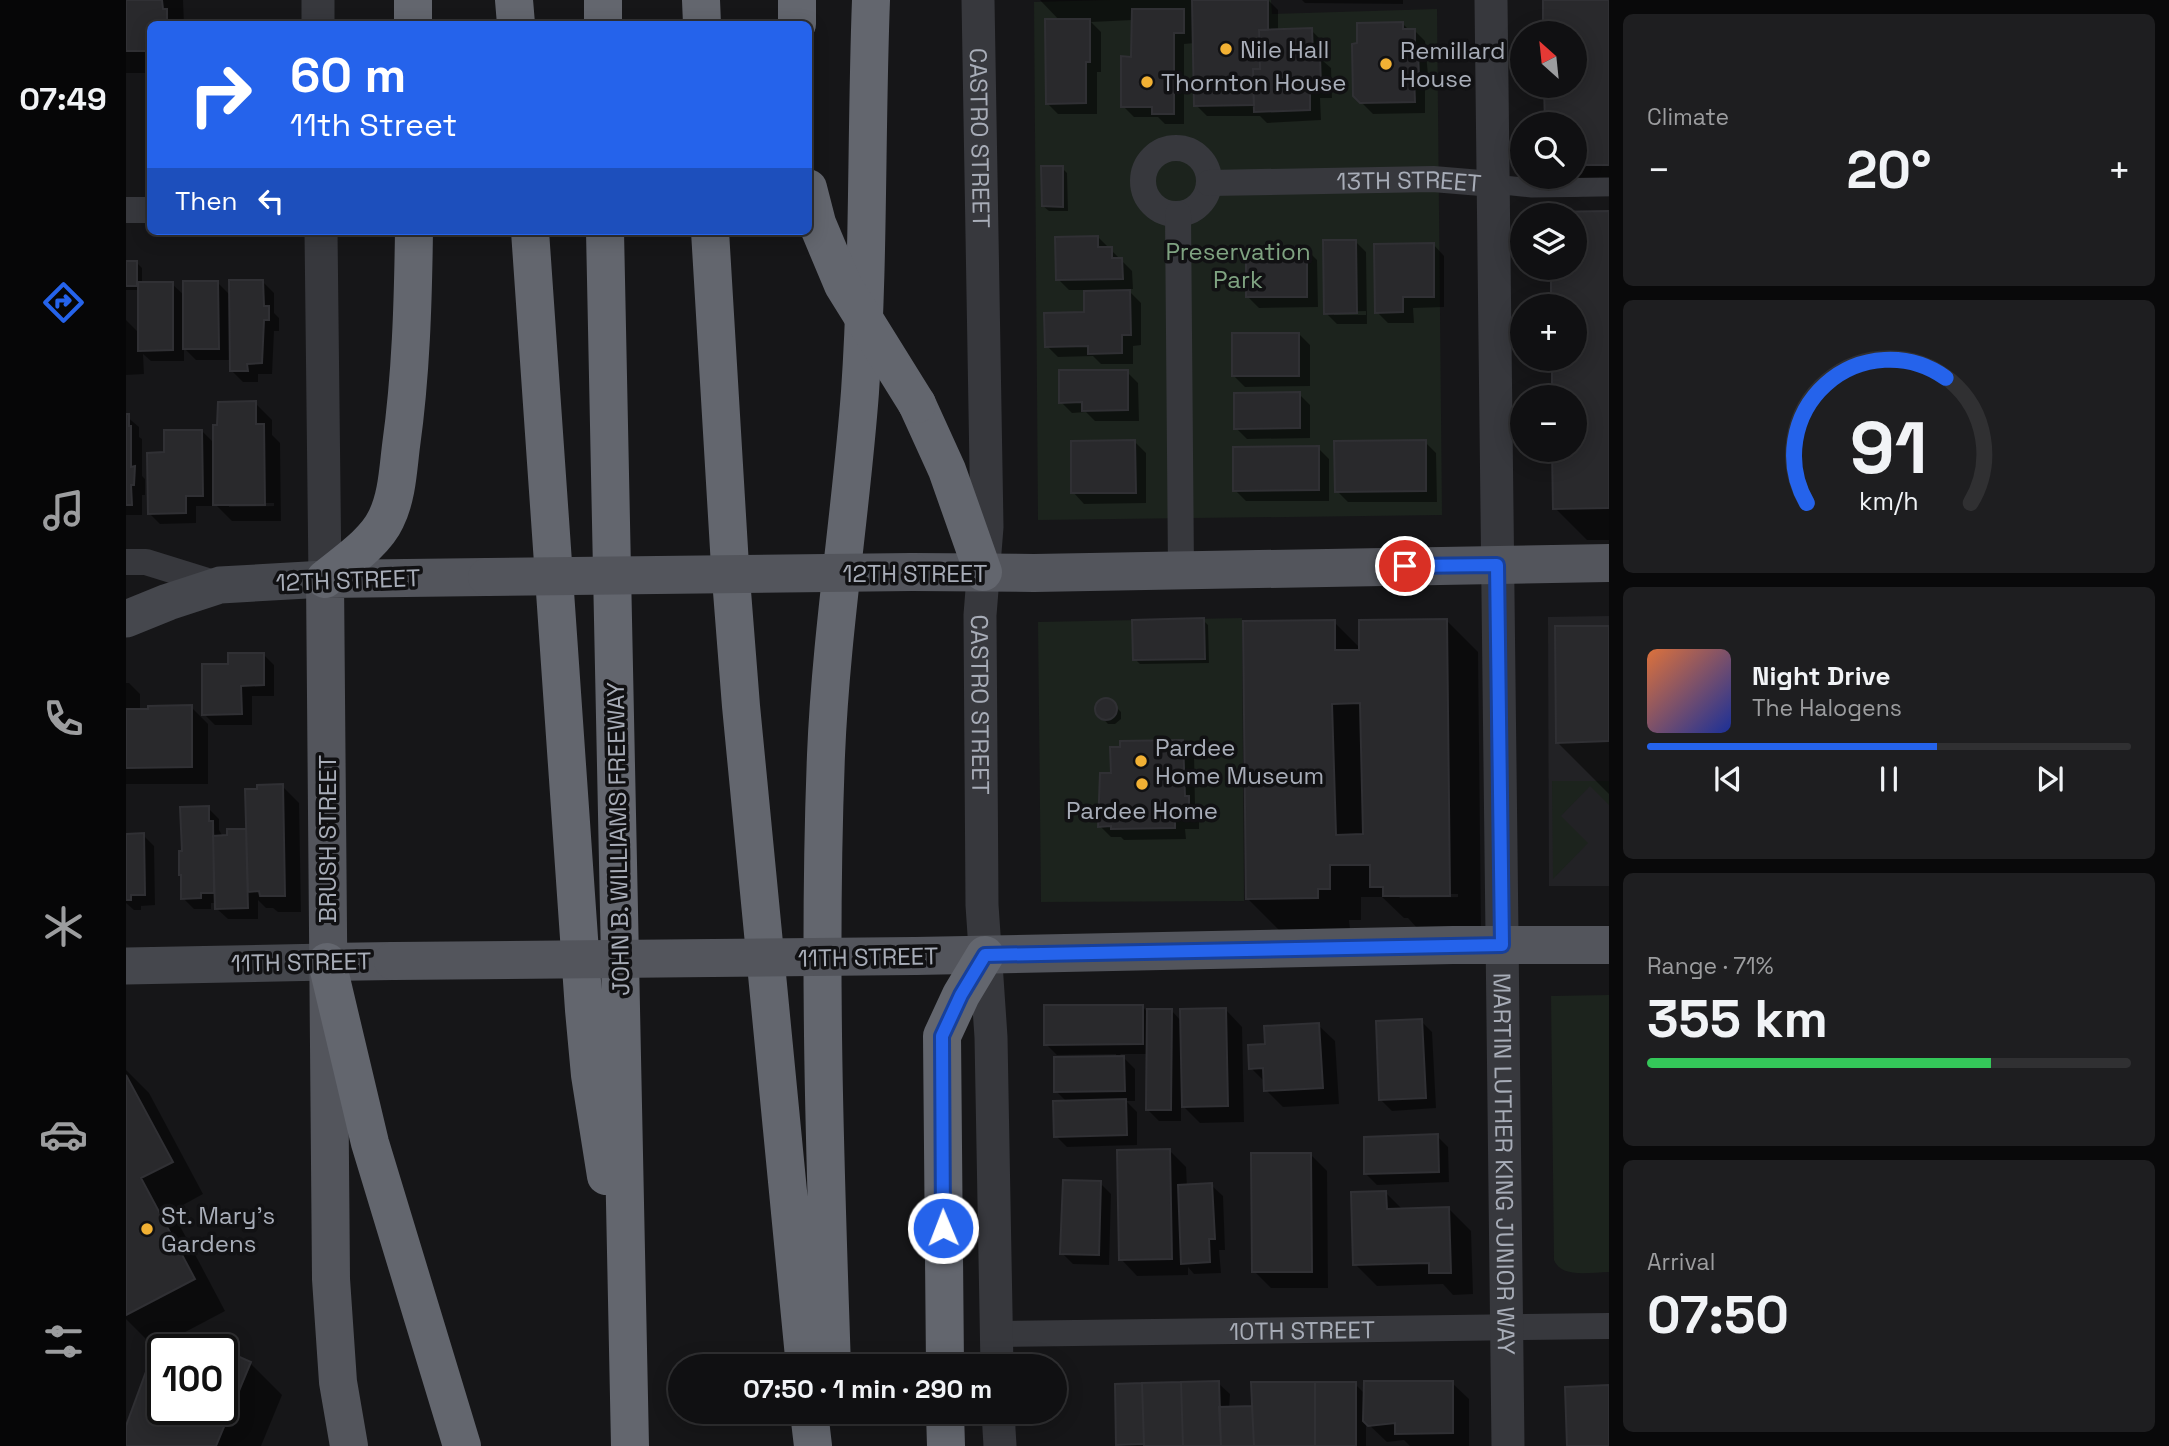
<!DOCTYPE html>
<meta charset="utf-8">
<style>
body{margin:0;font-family:"Space Grotesk",sans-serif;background:#1e1e20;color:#f1f3f6;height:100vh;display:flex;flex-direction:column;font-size:26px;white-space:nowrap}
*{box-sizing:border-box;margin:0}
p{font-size:23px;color:#9c9d9f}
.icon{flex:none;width:38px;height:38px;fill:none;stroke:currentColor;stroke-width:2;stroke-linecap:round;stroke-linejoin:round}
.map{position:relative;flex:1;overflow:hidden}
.details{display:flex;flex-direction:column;gap:14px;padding:14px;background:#09090a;width:560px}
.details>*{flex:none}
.top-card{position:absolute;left:21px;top:21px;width:665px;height:214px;border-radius:10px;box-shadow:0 4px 18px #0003,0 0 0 2px #303032;background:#2563eb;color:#fff;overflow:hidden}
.needle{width:46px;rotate:333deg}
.tools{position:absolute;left:1384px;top:21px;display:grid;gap:14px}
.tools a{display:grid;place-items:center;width:77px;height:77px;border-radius:50%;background:#101012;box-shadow:0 4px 18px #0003,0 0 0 2px #303032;font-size:35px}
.speed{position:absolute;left:21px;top:1334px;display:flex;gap:14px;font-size:35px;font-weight:700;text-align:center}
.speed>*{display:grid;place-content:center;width:91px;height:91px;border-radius:50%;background:#101012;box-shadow:0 4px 18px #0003,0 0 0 2px #303032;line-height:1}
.speed .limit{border:4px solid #111;border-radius:10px;background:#fff;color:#111}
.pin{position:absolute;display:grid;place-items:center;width:60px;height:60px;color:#fff;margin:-30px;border:4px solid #fff;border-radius:50%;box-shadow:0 2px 7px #0007}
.me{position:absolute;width:77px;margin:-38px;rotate:359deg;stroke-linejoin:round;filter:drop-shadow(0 0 5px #0008)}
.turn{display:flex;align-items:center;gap:24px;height:147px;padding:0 28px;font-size:32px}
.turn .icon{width:91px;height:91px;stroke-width:2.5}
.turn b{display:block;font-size:49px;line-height:60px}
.then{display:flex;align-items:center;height:66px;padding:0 28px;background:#0003;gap:14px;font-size:26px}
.big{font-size:52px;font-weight:700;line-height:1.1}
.details .tile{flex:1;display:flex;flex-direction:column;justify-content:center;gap:10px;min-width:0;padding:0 24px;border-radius:10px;background:#1e1e20}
.details .dial{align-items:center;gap:0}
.dial svg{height:182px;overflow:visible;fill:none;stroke:#303032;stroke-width:7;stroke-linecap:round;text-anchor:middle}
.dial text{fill:#f1f3f6;stroke:none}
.song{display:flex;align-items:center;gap:21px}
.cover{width:84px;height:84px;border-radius:10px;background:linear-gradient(135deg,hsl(20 70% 55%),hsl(230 70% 35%))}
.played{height:7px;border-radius:4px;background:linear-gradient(90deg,#2563eb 60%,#303032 60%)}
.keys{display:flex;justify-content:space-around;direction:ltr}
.heat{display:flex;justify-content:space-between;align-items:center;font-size:38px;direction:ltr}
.charge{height:10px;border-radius:5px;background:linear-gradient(90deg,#34c759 71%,#303032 0)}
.trip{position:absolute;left:542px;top:1354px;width:399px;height:70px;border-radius:35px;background:#101012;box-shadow:0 4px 18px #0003,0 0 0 2px #303032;font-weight:700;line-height:70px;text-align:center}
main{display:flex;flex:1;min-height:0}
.tab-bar{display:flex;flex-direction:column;width:126px;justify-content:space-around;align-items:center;background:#060607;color:#9c9d9f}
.tab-bar .icon{width:49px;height:49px}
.tab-bar .on{color:#2563eb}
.tab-bar b{font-size:32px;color:#f1f3f6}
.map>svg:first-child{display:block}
.built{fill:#222225}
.green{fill:#1c231d}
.shadow{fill:#0007;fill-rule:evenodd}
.building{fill:#29292c;stroke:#303034;stroke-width:2;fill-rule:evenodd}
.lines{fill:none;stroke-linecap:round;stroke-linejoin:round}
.pedestrian{stroke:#37383d;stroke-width:19}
.minor{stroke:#37383d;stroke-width:26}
.tertiary{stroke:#37383d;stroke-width:33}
.secondary{stroke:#45474d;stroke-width:37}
.primary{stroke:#53555c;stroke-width:38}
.motorway{stroke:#63666e;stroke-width:38}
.primary-bridge{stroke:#53555c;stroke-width:38}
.motorway-bridge{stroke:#63666e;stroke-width:38}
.route-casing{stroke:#184099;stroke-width:18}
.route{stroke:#2563eb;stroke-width:12}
.poi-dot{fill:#f2b134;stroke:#111113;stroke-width:2.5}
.labels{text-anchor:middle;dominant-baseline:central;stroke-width:7;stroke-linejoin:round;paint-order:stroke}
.poi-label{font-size:24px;fill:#a8adb8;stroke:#111113;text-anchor:start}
.street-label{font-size:24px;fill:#a8adb8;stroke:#111113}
.park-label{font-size:24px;fill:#7fa381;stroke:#111113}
</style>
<main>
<nav class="tab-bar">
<b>07:49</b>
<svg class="icon on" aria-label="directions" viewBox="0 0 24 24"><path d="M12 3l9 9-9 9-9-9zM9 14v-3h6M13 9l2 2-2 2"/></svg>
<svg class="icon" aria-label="music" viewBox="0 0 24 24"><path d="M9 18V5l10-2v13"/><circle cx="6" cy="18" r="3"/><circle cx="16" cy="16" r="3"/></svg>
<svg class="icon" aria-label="phone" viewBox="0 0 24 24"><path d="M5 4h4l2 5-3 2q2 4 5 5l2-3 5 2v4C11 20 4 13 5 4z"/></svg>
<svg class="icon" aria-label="climate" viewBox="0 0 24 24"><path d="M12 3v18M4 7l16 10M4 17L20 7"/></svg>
<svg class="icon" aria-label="car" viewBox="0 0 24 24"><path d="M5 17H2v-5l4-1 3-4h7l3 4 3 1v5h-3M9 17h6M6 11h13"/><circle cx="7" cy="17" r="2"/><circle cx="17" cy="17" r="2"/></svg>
<svg class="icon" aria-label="filters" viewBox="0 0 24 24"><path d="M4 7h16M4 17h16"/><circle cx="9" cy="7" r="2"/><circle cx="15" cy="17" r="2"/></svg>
</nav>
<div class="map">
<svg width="1483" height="1446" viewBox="0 0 1483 1446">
<rect width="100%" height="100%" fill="#161618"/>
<path class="built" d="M1483,616v270h-60l-1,-269z"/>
<path class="green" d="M985,0h160l1,14 165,-5 5,506 -404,5 -4,-518z
M1116,618l2,283 -203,1 -3,-280z
M1426,781h57v24l-19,-19 -29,30 27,27 -35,36z
M1483,995v277c-18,0 -47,7 -55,-12l-3,-264z"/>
<path class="shadow" d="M0,0h57l1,24h-34v49h-24v20z
M914,0h228l10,10v21l33,-1 11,11 1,20 8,7 1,30h-12l1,22 -54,3 -7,-7h-53l-11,-11 -1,-62 -11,1v80h-19l-7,-7h-24l-11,-11 10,-48v-38l-42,2 10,10v40h-4v42h-39l-11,-11 13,-82z
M1176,0h101v4l-98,-1z
M1418,0h65v197h-29l-21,-20h16v-53h-28l-1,-38h29v-53h-30z
M1277,24l6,6h5l11,11 4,46h-4v26l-52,1 -18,-18z
M936,168l5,5 1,38h-19l-6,-5z
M1483,213v327h-22l-32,-32 -1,-58h21v-53h-21l-1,-38h22v-53h-22l-1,-38h23v-53l-23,-1z
M972,237l34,34 1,18h-6l14,14v42l-8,1v18h-32l-8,-8 -35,1 -11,-11 39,-32v-24h-17l-11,-11z
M1229,241l11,11 1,72h-30l-11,-11zM1240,311v4h-32v-3z
M1307,244l11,12v51l-31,1 1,15h-26l-11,-11z
M1180,249l11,11 1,47 -59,1 -11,-11z
M0,263h11l5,5v16h30l13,12 33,-13 13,13 32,-14 11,11v20l5,5v13h-5l-2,43h-14v8h-15l-11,-11v-11h-36l-12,-12v13h-33l-8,-7 1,20 -18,1v-55l14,14v-44h-14z
M1173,334l11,11v41l-65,1 -11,-11z
M1001,372l11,11 1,38h-44l-9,-9 -14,1 -11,-11z
M1173,394l11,11v33l-63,1 -11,-11z
M129,403l17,17v15l8,8 1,78h-49l-19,-19v4h-17v17l-36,1 -11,-11 17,-59 36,-23 13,13zM103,503h45v3l-45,1z
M0,416l13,11v10l3,2v37l3,3v16h-3v20h-16z
M1009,442l11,11v50l-62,1 -11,-12z
M1299,442l11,11 1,49h-89l-11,-11z
M1192,448l11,11v42h-83l-11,-11z
M1077,620l5,5 1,38 -69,1 -5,-5z
M1320,620l32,32 3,275 -64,1 -9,-10h-4l-22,-21h-21v23h-12l1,9 -71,1 -32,-32 87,-276 27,27zM1271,894h61v3l-58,1z
M1483,627v167l-51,-51z
M137,654l11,11v31h-22v29h-37l-11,-11 26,-48z
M0,683h3l11,11v17l51,-4 17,17v60h-82z
M977,700l7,1 11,11v7l-6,5h-7l-11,-12v-7z
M1056,742l12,11 1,52 4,4v20h-14l1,10 -62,1 -3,-3h-10l-11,-11 12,-51z
M156,786l17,17 2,109h-23l-5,-4h-7l-8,-8v19h-30l-12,-11v-5h-5v6h-17l-11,-11 1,-45 24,-45 11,11v11l4,7 23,-6 2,2z
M17,835l11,11 1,59 -14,1v4h-7l-8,-7v-67z
M1016,1006l7,8 23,-3 10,11 44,-12 16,17 2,95 -44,1 -19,-19v17h-22l-11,-11v-56h-28l15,15v32h-9l11,11v33l-70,2 -11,-11 11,-34 -11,-11 60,-33v-4l-59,1 -11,-11z
M1295,1021l11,11 4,76 -44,3 -11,-11z
M1192,1025l17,16 4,63 -56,3 -17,-17 -1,-8 -14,-14 16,-23z
M0,1070l23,23 54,101 -31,17 53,100 -70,37 -29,-29z
M1311,1136l11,11 1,35 -72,3 -11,-11z
M1044,1151l16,16 1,20 24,-2 12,11 2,54h-6l2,23 -27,1 -6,-7v8l-51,1 -16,-17z
M1184,1154l17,17 1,117h-57l-17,-17z
M974,1183l11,11 -2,71 -36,-1 -11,-11z
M1259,1192l18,18 46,-1 22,22 2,63 -20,1 -10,-11 -66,2 -22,-22z
M124,1363l32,32 -21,51h-135v-15l37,-22h59z
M1092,1383l12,11 -1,15 22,-2 3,3 101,-26 10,10 87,-11 17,16v47h-59l-6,-6 -17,2 -21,-20v24h-247l-2,-2z"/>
<path class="building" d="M0,0h36l1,9h4v15h-17v23h-3v4h-21z
M1066,0h76v30h-9l1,39h-7l1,36 -60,1z
M1417,0h66v165h-34v-41h-30l-1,-38h31v-53h-32z
M1006,9h52v24h-10v81h-22v-7h-31v-51l10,1z
M919,19h45v43h-4v41l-40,1z
M1277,22v7h12v23h3l1,24h-5l1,26 -55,1 -7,-7 -1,-52 5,-1v-20z
M1186,28l1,28h7l1,31 -11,1v22l-56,2 -1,-43h7l-1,-39z
M915,166h22v41l-21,-1z
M1483,211v297l-56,1 -1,-59h23v-53h-23v-38h23v-53h-24v-38h24v-53h-25v-3z
M972,236v11h14v11h10l1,21 -67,1 -1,-43z
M1197,240h33l1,73 -33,1z
M1308,243v54h-31v15l-28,1 -1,-69z
M1181,247v50h-61v-49z
M0,261h11v25h-11z
M103,280h34l1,26h5v14h-5l-2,43 -15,1 1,7h-18z
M57,281h35l1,68h-36z
M12,282h35v68l-35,1z
M1004,290l1,45h-9v18l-34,1v-8l-43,1 -1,-34 40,-1v-21z
M1106,333h67v43h-67z
M933,370h69v40l-46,1v-9l-23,1z
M1174,392v36l-66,1v-36z
M130,401v23h8l1,81h-52v-80h4l1,-23z
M0,414h3v12h2v41l4,-1 -1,19h-3l1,20h-6z
M38,430h38l1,66h-17v17l-38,1 -1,-61 17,-1z
M1009,440l1,53h-65v-52z
M1300,440v51l-91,1 -1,-51z
M1193,446v44l-86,1v-44z
M1078,618l1,41 -72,1 -1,-40z
M1321,619l3,277h-67v-9h-13v-22h-40v24h-12v9l-72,1 -3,-278 92,-1v30h24v-30zM1234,703l3,131 -27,1 -4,-131z
M1429,626h54v115l-53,2z
M102,653h36v32l-23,1 1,28 -40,1v-51h26z
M969 709a11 11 0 1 1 22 0a11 11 0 1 1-22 0Z
M66,705v62l-66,1v-59h22v-3z
M1057,740l2,56h4v23l-14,-1v10l-64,1v-3l-13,1 2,-54h11l-1,-26h10v-6z
M157,784l2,112h-25l-1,-5 -11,1 -3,-103h12v-4z
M83,806v15h4l1,72h-13v5l-20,1v-24h-2v-24h3l-2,-44z
M101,829h19l2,79 -33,1 -2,-73 14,-1z
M18,833l1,62h-14v5h-5v-66z
M918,1005h99v39l-99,1z
M1100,1008l2,98 -46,1 -2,-98z
M1021,1009h25l-1,101h-25z
M1296,1019l4,79 -47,2 -3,-79z
M1193,1023l4,65 -59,3 -1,-23 -14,1 -1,-24 17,-1 -1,-18z
M998,1056l1,35 -71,1v-35z
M0,1075l47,87 -32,16 54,101 -69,36z
M1000,1099l1,36 -73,2 -1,-36z
M1312,1134l1,38 -75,2v-37z
M1044,1149l2,110 -53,1 -2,-110z
M1125,1153h60l1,119h-60z
M937,1180l38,1 -2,74 -39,-1z
M1086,1183l3,56h-6l1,23 -29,2 -3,-79z
M1260,1191l1,18 62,-2 2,66h-22v-10l-76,2 -2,-73z
M73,1339l52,23 -35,84h-90v-20l21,-57 16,-9v49h59v-60h-40z
M1093,1381l2,65h-38l-2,-64z
M1238,1381h89v52l-58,1v-11l-27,3 -5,-5z
M1055,1382l2,64h-39l-2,-63z
M1125,1382h64v64h-61z
M1189,1382h41v64h-41z
M1016,1383l2,61 -28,1 -1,-61z
M1483,1385v61h-42l-2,-59z
M1126,1406l2,40h-33l-2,-39z"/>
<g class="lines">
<path class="pedestrian" d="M1367,184l39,4 77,-1"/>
<g class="minor">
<circle cx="1050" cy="181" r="33"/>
<path id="s1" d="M1083,183l224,-4 60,5"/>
<path d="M0,210h24"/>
<path d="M1052,214l3,357"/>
<path d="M0,562h20l74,23"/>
<path id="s2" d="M870,1334l613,-8"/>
</g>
<g class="tertiary">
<path d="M192,0v24"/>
<path id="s3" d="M852,0l9,527 -7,88 2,290 9,132 6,330"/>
<path id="s4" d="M1365,0l17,1446"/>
<path d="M195,231l4,348"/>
<path d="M872,1412l2,34"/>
</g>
<path class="secondary" d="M0,619l42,-17 52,-17 105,-6
M0,966l201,-4"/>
<path class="primary" d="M786,572l122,1 575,-10
M789,956l538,-11h156
M201,962l66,-1
M223,1446l-11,-64 -7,-103 -6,-700 162,-2"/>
<path class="motorway" d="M287,0v24
M388,0l2,24
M477,0v24
M575,0l1,24
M671,0v24
M404,231l54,779 6,65 16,101
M479,231l25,1215
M584,231l20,335 11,140 64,661
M791,404l30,66 36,102
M199,579c19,-16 50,-36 61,-60 11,-22 12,-49 15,-73 10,-71 12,-143 13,-215
M201,962l43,181 92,303
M706,1367c-7,-204 -14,-408 -6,-612 5,-122 25,-242 34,-363 9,-131 6,-261 11,-392
M819,1367l-3,-331 19,-41 24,-40
M683,1412l4,34
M819,1412l1,34"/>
<path class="primary-bridge" d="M361,577l425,-5
M267,961l522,-5"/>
<path class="motorway-bridge" d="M682,188l9,35 26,62 74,119"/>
</g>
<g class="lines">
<g class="route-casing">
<path id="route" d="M817,1228l-1,-192 19,-41 24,-40 517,-10 -5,-380 -92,1"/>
</g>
<use href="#route" class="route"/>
</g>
<g class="poi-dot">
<circle cx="1100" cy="49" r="7"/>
<circle cx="1260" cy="64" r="7"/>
<circle cx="1021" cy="82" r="7"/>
<circle cx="1015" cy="761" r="7"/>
<circle cx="1016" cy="784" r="7"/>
<circle cx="21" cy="1229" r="7"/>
</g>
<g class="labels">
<g class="poi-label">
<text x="1114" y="49">Nile Hall</text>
<text x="1274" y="50">Remillard<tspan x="1274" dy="28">House</tspan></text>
<text x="1035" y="82">Thornton House</text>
<text x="1029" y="747">Pardee<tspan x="1029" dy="28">Home Museum</tspan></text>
<text x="1016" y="810" text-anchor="middle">Pardee Home</text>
<text x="35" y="1215">St. Mary's<tspan x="35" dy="28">Gardens</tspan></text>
</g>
<g class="street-label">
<text stroke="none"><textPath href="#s3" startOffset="138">CASTRO STREET</textPath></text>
<text stroke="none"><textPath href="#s1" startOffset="200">13TH STREET</textPath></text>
<text x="789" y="573">12TH STREET</text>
<text transform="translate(222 580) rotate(-2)">12TH STREET</text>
<text stroke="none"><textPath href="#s3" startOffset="705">CASTRO STREET</textPath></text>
<text transform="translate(201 839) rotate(-90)">BRUSH STREET</text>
<text transform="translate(492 839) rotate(-91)">JOHN B. WILLIAMS FREEWAY</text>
<text transform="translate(742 957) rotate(-1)">11TH STREET</text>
<text transform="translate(175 962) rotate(-1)">11TH STREET</text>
<text stroke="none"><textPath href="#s4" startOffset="1164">MARTIN LUTHER KING JUNIOR WAY</textPath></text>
<text stroke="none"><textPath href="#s2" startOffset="306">10TH STREET</textPath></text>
</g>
<g class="park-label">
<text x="1112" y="251">Preservation<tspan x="1112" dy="28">Park</tspan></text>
</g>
</g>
</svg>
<div class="tools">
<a><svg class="needle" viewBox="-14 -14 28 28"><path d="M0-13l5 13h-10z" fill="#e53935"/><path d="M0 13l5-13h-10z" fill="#9c9d9f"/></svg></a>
<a><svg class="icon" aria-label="search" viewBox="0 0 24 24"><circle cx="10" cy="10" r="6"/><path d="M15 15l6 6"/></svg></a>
<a><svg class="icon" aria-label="layers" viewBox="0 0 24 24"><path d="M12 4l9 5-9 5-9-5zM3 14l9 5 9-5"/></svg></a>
<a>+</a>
<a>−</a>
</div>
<div class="speed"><div class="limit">100</div></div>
<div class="pin" style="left:1279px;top:566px;background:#d93025"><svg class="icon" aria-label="arrive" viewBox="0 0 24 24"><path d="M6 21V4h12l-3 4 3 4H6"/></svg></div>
<svg class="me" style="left:817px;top:1228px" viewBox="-20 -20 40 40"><circle r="17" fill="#2563eb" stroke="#fff" stroke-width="3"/><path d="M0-11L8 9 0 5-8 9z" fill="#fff"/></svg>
<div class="trip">07:50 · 1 min · 290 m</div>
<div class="top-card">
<div class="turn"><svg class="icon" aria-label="right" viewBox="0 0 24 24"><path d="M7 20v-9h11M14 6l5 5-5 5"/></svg><div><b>60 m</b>11th Street</div></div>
<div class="then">Then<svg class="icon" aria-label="left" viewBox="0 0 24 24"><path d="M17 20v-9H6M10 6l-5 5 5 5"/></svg></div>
</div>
</div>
<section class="details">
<div class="tile"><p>Climate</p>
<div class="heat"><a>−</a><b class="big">20°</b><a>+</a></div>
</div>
<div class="tile dial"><svg viewBox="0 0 100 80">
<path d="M14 69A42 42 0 1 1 86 69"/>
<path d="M14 69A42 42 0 0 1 75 14" stroke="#2563eb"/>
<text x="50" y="56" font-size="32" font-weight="700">91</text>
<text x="50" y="72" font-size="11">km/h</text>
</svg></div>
<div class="tile">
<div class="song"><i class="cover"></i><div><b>Night Drive</b><p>The Halogens</p></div></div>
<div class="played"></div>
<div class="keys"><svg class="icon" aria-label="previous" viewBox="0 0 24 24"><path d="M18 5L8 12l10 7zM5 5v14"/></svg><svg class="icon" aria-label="pause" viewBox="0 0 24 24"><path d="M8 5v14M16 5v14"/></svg><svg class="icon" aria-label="next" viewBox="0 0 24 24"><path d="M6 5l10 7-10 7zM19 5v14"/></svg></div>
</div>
<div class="tile"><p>Range · 71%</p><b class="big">355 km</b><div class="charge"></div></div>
<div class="tile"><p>Arrival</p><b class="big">07:50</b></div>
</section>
</main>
